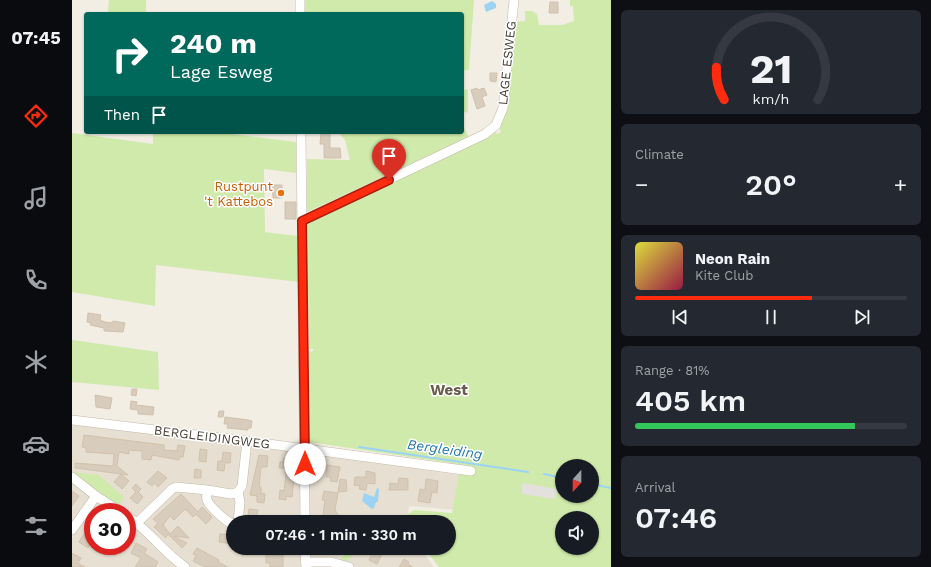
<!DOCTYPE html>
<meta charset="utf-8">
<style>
body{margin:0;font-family:"Work Sans",sans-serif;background:#242831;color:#f1f3f6;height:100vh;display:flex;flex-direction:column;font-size:15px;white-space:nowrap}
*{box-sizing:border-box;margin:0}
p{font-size:13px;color:#9ea1a6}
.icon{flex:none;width:22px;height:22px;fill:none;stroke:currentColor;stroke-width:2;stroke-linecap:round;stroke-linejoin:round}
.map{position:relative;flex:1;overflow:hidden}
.side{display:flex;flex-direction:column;gap:10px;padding:10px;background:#0d0f14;width:320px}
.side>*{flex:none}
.top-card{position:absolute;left:12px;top:12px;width:380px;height:122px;border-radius:4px;box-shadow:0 1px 3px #0004;background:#00695c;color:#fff;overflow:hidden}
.needle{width:26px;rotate:201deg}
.tools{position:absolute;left:483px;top:459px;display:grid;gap:8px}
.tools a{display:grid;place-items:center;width:44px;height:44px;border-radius:50%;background:#171b24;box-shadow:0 1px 3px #0004;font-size:20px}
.speed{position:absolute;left:12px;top:503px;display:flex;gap:8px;font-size:20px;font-weight:700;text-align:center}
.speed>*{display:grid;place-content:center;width:52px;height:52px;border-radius:50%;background:#171b24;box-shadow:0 1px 3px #0004;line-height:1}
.speed .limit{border:6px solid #d22;background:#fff;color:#111}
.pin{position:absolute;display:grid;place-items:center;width:34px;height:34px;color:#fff;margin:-41px -17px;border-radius:50% 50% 50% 0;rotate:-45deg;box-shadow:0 0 4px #0007}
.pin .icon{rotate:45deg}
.me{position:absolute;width:44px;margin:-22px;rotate:0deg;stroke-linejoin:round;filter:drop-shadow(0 0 3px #0008)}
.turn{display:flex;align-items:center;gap:14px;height:84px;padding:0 20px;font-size:18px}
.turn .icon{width:52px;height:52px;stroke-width:2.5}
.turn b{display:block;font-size:28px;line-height:34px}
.then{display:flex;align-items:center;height:38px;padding:0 20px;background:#0003;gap:8px;font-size:15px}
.big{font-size:30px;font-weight:600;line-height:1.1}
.side .tile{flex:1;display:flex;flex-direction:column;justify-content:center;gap:6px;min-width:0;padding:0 14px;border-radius:6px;background:#242831}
.side .dial{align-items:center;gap:0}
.dial svg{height:104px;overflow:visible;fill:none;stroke:#363941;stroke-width:7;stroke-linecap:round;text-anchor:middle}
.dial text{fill:#f1f3f6;stroke:none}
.song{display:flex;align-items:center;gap:12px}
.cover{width:48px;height:48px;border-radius:6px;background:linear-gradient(135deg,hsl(60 70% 55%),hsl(340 70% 35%))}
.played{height:4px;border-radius:2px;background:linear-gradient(90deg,#ff2b0f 65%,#363941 65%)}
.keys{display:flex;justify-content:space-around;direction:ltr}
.heat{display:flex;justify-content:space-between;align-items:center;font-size:22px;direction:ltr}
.charge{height:6px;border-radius:3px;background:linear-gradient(90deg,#34c759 81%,#363941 0)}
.trip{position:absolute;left:154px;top:515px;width:230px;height:40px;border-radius:20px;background:#171b24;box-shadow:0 1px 3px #0004;font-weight:600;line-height:40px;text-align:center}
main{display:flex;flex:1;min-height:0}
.dock{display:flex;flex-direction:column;width:72px;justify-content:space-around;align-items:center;background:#090b0e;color:#9ea1a6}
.dock .icon{width:28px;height:28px}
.dock .on{color:#ff2b0f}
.dock b{font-size:18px;color:#f1f3f6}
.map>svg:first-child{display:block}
.residential{fill:#e7e0d2;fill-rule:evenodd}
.green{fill:#cfeaaa;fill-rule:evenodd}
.parking{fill:#e3e0dd}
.water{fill:#9cd3f4}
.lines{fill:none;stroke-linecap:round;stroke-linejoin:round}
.stream{stroke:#9cd3f4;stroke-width:2}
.building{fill:#d8ccbc;stroke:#d1c1ac}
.minor-casing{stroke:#c2b8a9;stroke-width:10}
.minor{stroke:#fff;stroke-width:9}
.route-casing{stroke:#a61c0a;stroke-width:10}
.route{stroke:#ff2b0f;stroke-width:7}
.food-dot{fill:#e8710a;stroke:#fff;stroke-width:1.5}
.labels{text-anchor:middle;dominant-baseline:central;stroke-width:3;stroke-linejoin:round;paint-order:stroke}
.street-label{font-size:13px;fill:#463e34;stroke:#fff}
.food-label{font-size:13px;fill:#c56008;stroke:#fff;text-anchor:end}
.water-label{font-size:14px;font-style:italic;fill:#267aaf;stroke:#fff}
.quarter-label{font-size:15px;font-weight:bold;fill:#695c4a;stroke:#fff}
</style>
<main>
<nav class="dock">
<b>07:45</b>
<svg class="icon on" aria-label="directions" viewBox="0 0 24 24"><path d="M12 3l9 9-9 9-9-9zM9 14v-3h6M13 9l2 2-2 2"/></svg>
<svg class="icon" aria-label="music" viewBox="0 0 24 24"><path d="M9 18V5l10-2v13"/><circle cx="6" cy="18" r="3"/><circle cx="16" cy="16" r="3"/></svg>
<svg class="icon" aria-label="phone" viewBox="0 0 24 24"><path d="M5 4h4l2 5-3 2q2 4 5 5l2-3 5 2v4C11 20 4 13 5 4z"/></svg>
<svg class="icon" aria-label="climate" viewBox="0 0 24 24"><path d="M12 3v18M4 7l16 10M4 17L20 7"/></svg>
<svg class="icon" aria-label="car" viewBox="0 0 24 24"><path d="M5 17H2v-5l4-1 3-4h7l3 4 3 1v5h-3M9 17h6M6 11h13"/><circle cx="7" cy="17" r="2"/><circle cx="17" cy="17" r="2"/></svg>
<svg class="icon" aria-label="filters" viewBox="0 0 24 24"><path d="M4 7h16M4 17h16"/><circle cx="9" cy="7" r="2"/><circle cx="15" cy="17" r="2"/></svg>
</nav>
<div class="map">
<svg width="539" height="567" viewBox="0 0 539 567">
<rect width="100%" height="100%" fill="#f3eee4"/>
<path class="residential" d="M0,419l388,56 -2,35 -49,-4 -2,16h-174v26h187l14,19h-362zM21,512h34v34h-34z"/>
<path class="green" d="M37,0h37v14l-38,-1z
M233,0h169l-5,70 -7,1v-57h-157z
M498,0h41v567h-172l-15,-19h25v-26h-53l18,-12 38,3 7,-39h3l2,-9 -155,-23v-90l4,-1v-2h-4l-2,-126 187,-92 3,3 4,-2 -2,-6 15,-104 11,-1v-10h7l5,3 2,11h23l12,-4 -1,-15h-3zM490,466h30v30h-30zM490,518h30v30h-30z
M395,89l1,1v23l-6,-2v-20z
M390,124l7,13 -162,75v-53l43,1 -5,-20 -7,-8h124z
M81,132h64l79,10v31l-32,-4 1,63 32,4 2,46 -143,-17 -1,41 -83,-14v-159l81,11z
M0,340l86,12 1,38 -87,-8z
M0,472l27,3 25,22 -6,9z
M281,548h10l-16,12 -1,5 -4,-1v-7z"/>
<path class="parking" d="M450,483l35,6 -2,10 -33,-5z"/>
<path class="water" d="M420,1l4,3v4l-10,4 -2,-7z
M305,488l2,1 -1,13h-2l-2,6 -2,1 -10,-8 2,-8 10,4z"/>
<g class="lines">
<path class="stream" d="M287,447l169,25
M472,474l18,4
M520,484l19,4"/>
</g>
<path class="building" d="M478,2h8v11h-9z
M418,73h7l-1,9 -6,-1z
M405,88l1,2 6,-2 3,7 -5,2 3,9 -8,3 -6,-19z
M249,132h9v16h10l1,10h-17v-14h-4z
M200,185h10v13h-9z
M213,202h11v17h-11z
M16,313l13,2 -1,5 5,2 7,1 1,-2 12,2 -2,9 -19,-1v-3l-14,-3 1,-2 -4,-1z
M60,389h5l-1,7 -5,-1z
M23,395l17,3 -2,11 -14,-2z
M59,401l6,1 -1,3 18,2 -1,8 -15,-1v-4l-8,-1z
M147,411h5l-1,6h-5z
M153,417l23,3 4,1 -1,7h-3v2l-21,-2 1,-4h-4z
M12,435l80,10v5l13,1 1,-6 7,1 -2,11h-3l-1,3 -27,-5 -1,5 -9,-1v-8l-13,-1v4l-10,-2 -2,14 11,9 -7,-1 8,7 -7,8 -8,-7 7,-8 -46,-6v-5l38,3 1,-12 -28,-2v-4l-4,-1z
M128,449l7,1 -1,12 -7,-1z
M151,452l8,1 -1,10h-5l-1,8 -7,-1 1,-9h4z
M187,455l9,1 -1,11h-6l-2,20h2v6l4,1 -1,9 -7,-1v-6l-7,-1z
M212,458l8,2 -1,7 4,1 -3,29 -6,-1v4l-7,-1 1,-9 4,1 2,-17v-6h-7l1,-6h3z
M255,465l13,2 -3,15 -7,-1 1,-4h-5z
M123,469l6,1v8h-7z
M86,471l9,7 -9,9 -3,-4 -3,3 -5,-4z
M294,471l9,2v11l-8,-1 -1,7 -7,-1 1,-3 -6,-1 1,-8h11z
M327,478l9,1v11h-19l1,-7 8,1z
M268,479l6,1 1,11 -9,1z
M354,479l12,2 -1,12 -5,-1 -2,11 -12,-2 2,-12 5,1z
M64,484l5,5 -3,3 5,5 -6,7 -7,-6 6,-6 -4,-4z
M0,491l7,5 -7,10z
M252,491l14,2 -3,17 3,5 -1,7h-15l3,-22h-3z
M109,494l17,18 4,-5 10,10 -6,7 -10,-10 -3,3 -8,-8 -11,11 -4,-4 -7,9 7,9 8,-8 11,12 -16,-2 14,7 -5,5 -13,-13h-2l-1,3 -12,-11 4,-4 -5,-4z
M177,509l9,1 -2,12h-9z
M211,516l12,1v5h-12z
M16,534l5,3v3l-5,8 -9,-6 4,-7 4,3z
M148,534l13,1v9l-14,-2z
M64,543l11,6 -3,4 14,9 -3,5h-20l6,-9 -10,-5z
M125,548l22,12 -1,2 10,5h-23l-12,-6 3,-5 -3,-2z
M206,548h6v7h-6z
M298,548h7l-1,3 6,3 -5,10 -8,-4 3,-6 -4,-2z
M0,553l9,5 -3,5 7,4h-13z
M194,555h17v12h-13v-4h-4z
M332,559l5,3 -1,2 5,3h-14z"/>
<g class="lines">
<g class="minor-casing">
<path id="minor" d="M228,0v14
M229,132l4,390
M230,221l183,-87 11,-9 7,-17 11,-108
M0,420l175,21 224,30
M0,477l24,19 25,16
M135,490l24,4 7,-2
M55,516c22,14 36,36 58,51
M66,522l34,-33 4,-2 31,3c0,4 -1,7 0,10 3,7 19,22 26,24
M166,522l2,-20 -2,-10 4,-6 5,-45
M0,530l24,-34
M233,548l1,19
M233,562h26l18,5"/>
</g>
<use href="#minor" class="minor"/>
</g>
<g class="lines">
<g class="route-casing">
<path id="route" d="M233,464l-3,-243 87,-41"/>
</g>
<use href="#route" class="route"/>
</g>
<circle class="food-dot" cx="209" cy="193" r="4"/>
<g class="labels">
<g class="street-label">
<text transform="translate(435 63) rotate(-84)">LAGE ESWEG</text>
<text transform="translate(140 437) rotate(7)">BERGLEIDINGWEG</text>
</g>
<g class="food-label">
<text x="201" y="186">Rustpunt<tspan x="201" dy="15">'t Kattebos</tspan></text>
</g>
<g class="water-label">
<text transform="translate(373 449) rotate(8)">Bergleiding</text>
</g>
<g class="quarter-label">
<text x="377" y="390">West</text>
</g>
</g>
</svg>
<div class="tools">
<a><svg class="needle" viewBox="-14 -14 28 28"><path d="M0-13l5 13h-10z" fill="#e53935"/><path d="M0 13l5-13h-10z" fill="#9ea1a6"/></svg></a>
<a><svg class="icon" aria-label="sound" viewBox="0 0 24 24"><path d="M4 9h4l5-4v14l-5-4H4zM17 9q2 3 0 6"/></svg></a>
</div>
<div class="speed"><div class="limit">30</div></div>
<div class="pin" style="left:317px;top:180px;background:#d93025"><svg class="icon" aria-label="arrive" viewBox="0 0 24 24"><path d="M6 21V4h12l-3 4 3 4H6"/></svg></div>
<svg class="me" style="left:233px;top:464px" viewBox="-20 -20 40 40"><circle r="19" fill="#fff"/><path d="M0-13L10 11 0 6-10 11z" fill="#ff2b0f"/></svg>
<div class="trip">07:46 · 1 min · 330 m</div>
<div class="top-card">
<div class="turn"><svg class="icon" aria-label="right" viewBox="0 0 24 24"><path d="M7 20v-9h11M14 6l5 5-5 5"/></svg><div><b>240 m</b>Lage Esweg</div></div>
<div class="then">Then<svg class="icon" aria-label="arrive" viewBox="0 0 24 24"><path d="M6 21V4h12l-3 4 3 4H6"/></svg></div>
</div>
</div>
<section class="side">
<div class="tile dial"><svg viewBox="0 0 100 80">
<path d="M14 69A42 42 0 1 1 86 69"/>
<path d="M14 69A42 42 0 0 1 8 44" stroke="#ff2b0f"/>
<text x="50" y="56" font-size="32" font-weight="700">21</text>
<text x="50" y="72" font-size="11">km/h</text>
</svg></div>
<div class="tile"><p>Climate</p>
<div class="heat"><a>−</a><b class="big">20°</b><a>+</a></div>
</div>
<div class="tile">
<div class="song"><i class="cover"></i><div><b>Neon Rain</b><p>Kite Club</p></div></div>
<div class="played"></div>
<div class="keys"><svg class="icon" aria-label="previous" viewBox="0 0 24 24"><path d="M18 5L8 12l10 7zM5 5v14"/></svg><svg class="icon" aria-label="pause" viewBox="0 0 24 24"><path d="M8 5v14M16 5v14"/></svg><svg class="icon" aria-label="next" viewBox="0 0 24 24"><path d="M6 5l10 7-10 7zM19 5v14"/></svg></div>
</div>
<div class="tile"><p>Range · 81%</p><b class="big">405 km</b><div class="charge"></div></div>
<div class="tile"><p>Arrival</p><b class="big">07:46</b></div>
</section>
</main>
